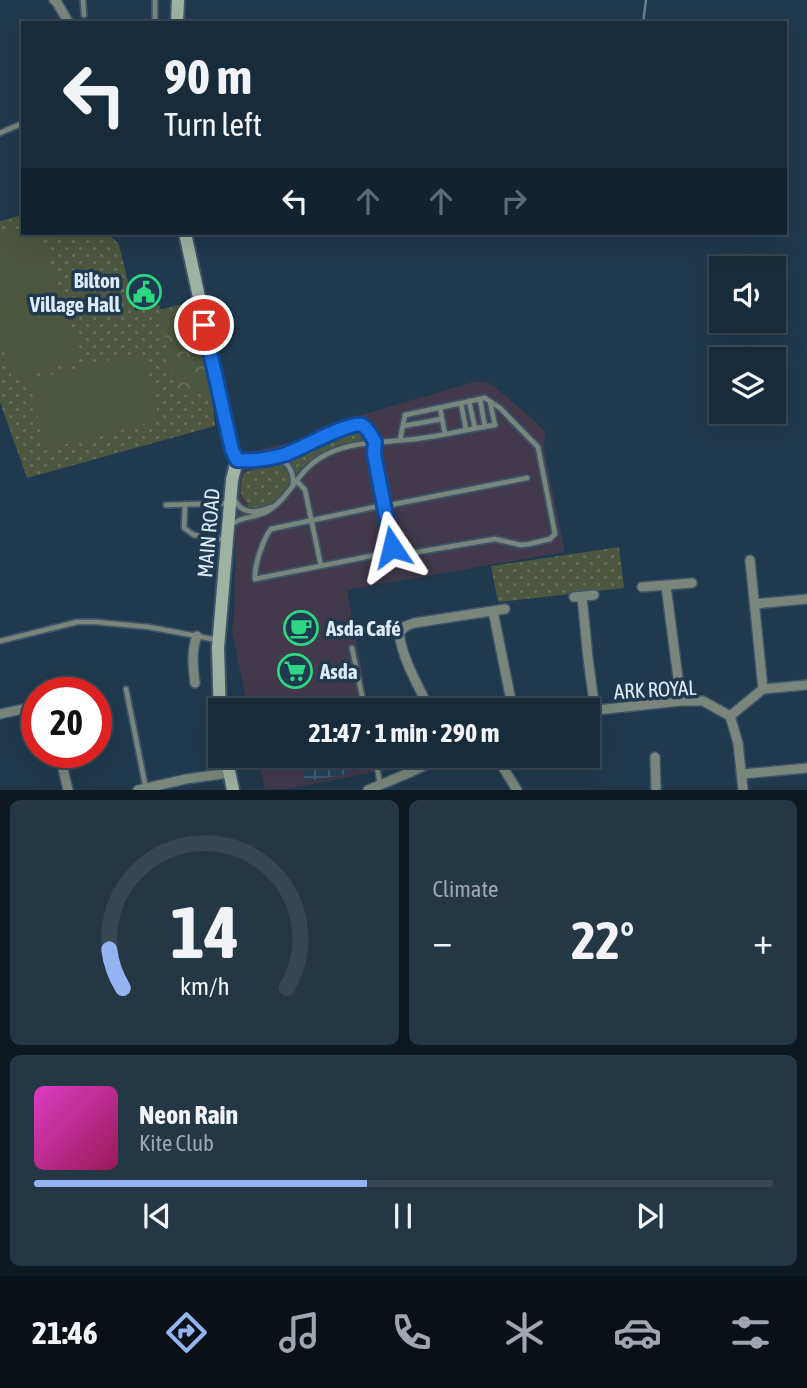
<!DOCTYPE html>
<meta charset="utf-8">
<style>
body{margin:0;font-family:"Asap Condensed",sans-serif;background:#243745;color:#f1f3f6;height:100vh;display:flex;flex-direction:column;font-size:26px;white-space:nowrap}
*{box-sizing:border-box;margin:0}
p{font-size:23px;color:#9ea7af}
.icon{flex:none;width:38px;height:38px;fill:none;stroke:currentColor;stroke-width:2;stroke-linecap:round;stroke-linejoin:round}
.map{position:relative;height:790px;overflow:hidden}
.sheet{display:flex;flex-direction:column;gap:10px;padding:10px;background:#0d1820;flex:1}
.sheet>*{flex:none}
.hud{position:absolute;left:21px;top:21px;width:766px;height:214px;border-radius:0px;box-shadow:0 7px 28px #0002,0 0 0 2px #364754;background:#172b3a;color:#f1f3f6;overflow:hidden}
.tools{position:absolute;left:709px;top:256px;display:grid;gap:14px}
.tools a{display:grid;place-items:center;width:77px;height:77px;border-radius:0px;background:#172b3a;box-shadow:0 7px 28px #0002,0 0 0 2px #364754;font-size:35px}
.speed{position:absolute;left:21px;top:677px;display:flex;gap:14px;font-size:35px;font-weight:700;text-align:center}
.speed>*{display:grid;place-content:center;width:91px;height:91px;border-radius:50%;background:#172b3a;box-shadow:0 7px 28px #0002,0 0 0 2px #364754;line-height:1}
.speed .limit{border:10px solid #d22;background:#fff;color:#111}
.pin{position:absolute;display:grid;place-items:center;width:60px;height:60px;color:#fff;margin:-30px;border:4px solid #fff;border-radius:50%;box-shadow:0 2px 7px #0007}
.me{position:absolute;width:77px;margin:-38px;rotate:350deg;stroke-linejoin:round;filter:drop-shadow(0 0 5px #0008)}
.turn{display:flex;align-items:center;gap:24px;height:147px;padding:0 28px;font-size:32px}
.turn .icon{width:91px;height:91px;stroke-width:2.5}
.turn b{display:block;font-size:49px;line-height:60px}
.lanes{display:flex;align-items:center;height:66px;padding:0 28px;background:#0003;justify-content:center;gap:35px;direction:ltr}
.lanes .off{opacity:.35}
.big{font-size:52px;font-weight:700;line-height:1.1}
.sheet .card{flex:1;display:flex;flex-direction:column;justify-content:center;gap:10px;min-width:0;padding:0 24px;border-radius:10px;background:#243745}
.sheet .dial{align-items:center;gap:0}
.dial svg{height:182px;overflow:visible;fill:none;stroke:#364754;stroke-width:7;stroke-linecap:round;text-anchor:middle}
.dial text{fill:#f1f3f6;stroke:none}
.song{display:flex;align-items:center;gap:21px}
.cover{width:84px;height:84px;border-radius:10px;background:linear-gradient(135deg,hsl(310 70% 55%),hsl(330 70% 35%))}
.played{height:7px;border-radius:4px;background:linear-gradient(90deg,#95b2f1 45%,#364754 45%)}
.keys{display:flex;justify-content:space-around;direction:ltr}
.heat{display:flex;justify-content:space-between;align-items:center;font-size:38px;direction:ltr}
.sheet .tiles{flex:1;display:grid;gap:10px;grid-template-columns:1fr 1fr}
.card:last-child{grid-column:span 2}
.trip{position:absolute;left:208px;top:698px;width:392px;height:70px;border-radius:0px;background:#172b3a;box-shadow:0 7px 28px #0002,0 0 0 2px #364754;font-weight:700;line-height:70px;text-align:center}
.menu{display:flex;height:112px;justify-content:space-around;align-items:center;background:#091117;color:#9ea7af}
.menu .icon{width:49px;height:49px}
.menu .current{color:#95b2f1}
.menu b{font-size:32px;color:#f1f3f6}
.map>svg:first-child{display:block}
.commercial{fill:#423a4b}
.industrial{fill:url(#industrial-grid)}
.grass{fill:url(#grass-dots)}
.park{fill:url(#park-crowns)}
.pitch{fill:#4d563f}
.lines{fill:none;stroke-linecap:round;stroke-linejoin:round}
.stream{stroke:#648595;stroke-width:2.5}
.lane-casing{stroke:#3d5569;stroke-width:8}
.street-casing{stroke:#3d5569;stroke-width:12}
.secondary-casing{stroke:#3d5569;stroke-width:16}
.lane{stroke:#7a867b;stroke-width:4.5}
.street{stroke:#7a867b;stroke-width:9}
.secondary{stroke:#9fb3a2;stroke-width:12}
.route-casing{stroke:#114b97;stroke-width:18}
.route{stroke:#1a73e8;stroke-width:12}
.labels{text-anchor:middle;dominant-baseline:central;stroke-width:7;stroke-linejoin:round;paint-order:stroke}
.poi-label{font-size:21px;font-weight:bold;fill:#dcebf8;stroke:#1f394e;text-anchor:start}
.street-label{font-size:21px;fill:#dcebf8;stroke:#1f394e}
</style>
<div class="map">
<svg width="807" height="790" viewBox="0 0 807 790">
<defs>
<pattern id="industrial-grid" width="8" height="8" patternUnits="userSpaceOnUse" patternTransform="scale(1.75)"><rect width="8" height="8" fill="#25445e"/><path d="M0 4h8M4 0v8" fill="none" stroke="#445f76"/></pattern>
<pattern id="grass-dots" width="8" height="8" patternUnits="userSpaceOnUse" patternTransform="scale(1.75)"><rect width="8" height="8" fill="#4d563f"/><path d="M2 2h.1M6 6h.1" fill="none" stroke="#666e5c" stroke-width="1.8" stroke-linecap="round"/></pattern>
<pattern id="park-crowns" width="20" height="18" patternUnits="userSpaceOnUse" patternTransform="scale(1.75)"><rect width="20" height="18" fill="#4d563f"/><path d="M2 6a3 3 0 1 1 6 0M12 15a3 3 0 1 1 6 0" fill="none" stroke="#666e5c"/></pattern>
</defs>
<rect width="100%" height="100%" fill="#1f394e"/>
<path class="commercial" d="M479,382l11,1 44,37 11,12 -1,17 21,103 -218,38 22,120h-121l-16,-79 2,-17 3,-133 7,-20 9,-10 39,-9 21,-8 21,-11 136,-40z
M257,756h123l4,14 -96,19h-23z"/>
<path class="industrial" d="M300,756h43l4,18 -42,8z"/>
<path class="grass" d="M23,215v18h86c1,5 7,7 10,12l16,66 24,-6 2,5 30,-8 20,87 4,37 -188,52 -27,-76v-181z
M353,424l11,3 2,8 -3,4c-9,5 -19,5 -28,8 -16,5 -28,15 -39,27l-4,-9 -6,-7 22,-9z
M280,464c27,18 -11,49 -33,43l2,-3c-11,-9 -9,-19 -5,-31l12,-4z
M619,547l5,41 -126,14 -7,-36z"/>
<path class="park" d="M191,302l20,87 -34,8 -18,-87z"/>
<path class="pitch" d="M23,228v5h17l42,123 -69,24 -13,-40v-104z
M142,352l18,68 -114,29 -17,-68z"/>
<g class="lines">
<path class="stream" d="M643,23l3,-23"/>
<g class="lane-casing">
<path id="lane" d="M83,0l1,15
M155,23v-23
M0,133l23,-10
M480,399l5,28
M469,401l6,27
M461,403l5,27
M440,408l5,26
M403,426l39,-7
M277,457c12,6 17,15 16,28
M238,460c15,1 34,-1 48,-6 15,-5 64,-33 76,-29 6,3 10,12 13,17l-1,12 18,90 -2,6 -4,2
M297,481l8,9 16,76
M234,499c8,16 22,14 37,8
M185,504l-1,24 10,7 33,5
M166,505l64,-2
M384,505l-113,24c-8,10 -17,37 -16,50l126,-25 8,-1 11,2 95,-16 26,6 8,-1 21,-5 5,-5 -17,-87 -38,-39 -15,-10 -5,1 -75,16 -5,25
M385,506l142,-28
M232,524c11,-8 24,-6 36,-13 22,-14 30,-40 52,-53 28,-18 64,-15 95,-19 27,-3 53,-10 80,-14l-5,-23
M0,641l77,-19h19l53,5 69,13
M352,648l13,62
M126,689l20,100
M375,756l5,28"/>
</g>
<g class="street-casing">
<path id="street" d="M54,0l2,1 13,22
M750,560l13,129
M666,586l15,115
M642,587l50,-4
M574,597l20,-2
M582,597l6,61 7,52
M755,604l52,-5
M493,611l20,99
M195,683c-2,-16 -4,-32 2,-47
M430,710c-12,-25 -27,-49 -31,-77l7,-7 8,-3 91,-14
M588,711l93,-10h22l27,15 8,27 5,47
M0,714l37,-8
M730,716l33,-27 44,-4
M59,752l9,38
M496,756l21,34
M655,757l1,33
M742,774l65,-6
M138,790l48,-11 43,-6
M368,790l43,-18 33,-16"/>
</g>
<g class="secondary-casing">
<path id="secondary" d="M177,23l1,-23
M185,233l47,216 5,11 -5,20 -14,168 2,69
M226,756l7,34"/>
</g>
<use href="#lane" class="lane"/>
<use href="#street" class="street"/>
<use href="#secondary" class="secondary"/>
</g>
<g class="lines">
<g class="route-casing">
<path id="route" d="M204,325l28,125 5,10c16,1 34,-1 49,-6 15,-5 63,-33 76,-29 6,3 10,12 13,17l-1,12 18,93"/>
</g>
<use href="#route" class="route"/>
</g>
<defs>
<g id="civic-ring" transform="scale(1.75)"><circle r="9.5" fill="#1f394e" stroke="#2ed883" stroke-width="1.5"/><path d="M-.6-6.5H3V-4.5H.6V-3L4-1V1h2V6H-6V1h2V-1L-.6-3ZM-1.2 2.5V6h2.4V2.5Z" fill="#2ed883"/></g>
<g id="cafe-ring" transform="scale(1.75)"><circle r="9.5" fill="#1f394e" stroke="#2ed883" stroke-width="1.5"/><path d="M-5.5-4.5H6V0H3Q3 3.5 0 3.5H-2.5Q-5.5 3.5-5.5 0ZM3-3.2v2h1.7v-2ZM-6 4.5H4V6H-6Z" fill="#2ed883"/></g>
<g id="supermarket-ring" transform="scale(1.75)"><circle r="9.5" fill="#1f394e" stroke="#2ed883" stroke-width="1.5"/><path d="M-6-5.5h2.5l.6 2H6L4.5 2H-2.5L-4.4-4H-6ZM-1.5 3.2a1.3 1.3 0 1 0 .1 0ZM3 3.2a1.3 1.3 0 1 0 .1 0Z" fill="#2ed883"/></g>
</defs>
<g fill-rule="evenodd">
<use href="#civic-ring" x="144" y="292"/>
<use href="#cafe-ring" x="301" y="628"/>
<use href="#supermarket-ring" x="295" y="671"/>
</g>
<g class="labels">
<g class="poi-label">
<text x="120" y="280" text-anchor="end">Bilton<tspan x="120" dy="24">Village Hall</tspan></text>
<text x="326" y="628">Asda Café</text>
<text x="320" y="671">Asda</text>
</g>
<g class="street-label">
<text transform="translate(208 533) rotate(-85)">MAIN ROAD</text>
<text transform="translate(655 689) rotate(-3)">ARK ROYAL</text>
</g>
</g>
</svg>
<div class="tools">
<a><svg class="icon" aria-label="sound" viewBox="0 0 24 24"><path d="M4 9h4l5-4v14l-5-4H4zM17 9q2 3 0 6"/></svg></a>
<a><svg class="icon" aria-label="layers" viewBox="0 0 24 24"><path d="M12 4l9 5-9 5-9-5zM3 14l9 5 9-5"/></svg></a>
</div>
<div class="speed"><div class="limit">20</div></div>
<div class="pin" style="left:204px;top:325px;background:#d93025"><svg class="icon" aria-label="arrive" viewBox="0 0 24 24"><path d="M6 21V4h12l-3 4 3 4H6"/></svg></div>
<svg class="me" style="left:392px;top:547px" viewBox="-20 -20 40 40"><path d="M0-17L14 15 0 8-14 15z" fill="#1a73e8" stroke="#fff" stroke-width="4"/></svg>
<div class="trip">21:47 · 1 min · 290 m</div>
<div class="hud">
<div class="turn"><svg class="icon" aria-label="left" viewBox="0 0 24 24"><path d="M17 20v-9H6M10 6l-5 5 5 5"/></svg><div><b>90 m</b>Turn left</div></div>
<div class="lanes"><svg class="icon" aria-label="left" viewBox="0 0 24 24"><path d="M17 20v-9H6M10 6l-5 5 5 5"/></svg><svg class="icon off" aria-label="ahead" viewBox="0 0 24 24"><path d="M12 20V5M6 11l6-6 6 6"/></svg><svg class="icon off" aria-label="ahead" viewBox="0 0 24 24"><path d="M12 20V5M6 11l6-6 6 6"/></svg><svg class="icon off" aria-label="right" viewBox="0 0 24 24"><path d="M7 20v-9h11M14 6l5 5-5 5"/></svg></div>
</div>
</div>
<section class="sheet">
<div class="tiles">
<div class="card dial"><svg viewBox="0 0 100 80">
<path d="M14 69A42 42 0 1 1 86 69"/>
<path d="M14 69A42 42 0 0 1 8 52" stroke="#95b2f1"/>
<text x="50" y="56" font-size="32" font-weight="700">14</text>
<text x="50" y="72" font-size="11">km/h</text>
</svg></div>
<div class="card"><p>Climate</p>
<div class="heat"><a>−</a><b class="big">22°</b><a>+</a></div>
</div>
<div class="card">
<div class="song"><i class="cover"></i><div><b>Neon Rain</b><p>Kite Club</p></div></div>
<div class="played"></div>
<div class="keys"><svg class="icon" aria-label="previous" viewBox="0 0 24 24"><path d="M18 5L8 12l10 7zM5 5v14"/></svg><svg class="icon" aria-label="pause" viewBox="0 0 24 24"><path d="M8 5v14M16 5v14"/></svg><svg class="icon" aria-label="next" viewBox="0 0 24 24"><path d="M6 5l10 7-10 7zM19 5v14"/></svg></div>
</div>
</div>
</section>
<nav class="menu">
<b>21:46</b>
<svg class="icon current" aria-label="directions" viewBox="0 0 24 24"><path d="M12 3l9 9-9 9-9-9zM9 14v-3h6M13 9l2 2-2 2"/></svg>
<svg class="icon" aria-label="music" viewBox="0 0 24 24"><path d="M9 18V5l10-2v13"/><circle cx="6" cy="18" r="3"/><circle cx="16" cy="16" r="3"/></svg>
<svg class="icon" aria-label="phone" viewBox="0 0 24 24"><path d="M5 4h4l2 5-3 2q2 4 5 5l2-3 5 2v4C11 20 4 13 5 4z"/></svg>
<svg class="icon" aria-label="climate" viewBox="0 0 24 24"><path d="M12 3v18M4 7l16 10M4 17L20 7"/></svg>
<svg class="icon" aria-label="car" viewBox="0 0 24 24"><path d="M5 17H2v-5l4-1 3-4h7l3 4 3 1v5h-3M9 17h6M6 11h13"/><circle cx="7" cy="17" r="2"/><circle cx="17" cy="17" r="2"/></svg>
<svg class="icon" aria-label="filters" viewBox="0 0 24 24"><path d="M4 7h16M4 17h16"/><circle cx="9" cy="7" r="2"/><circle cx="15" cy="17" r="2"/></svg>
</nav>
